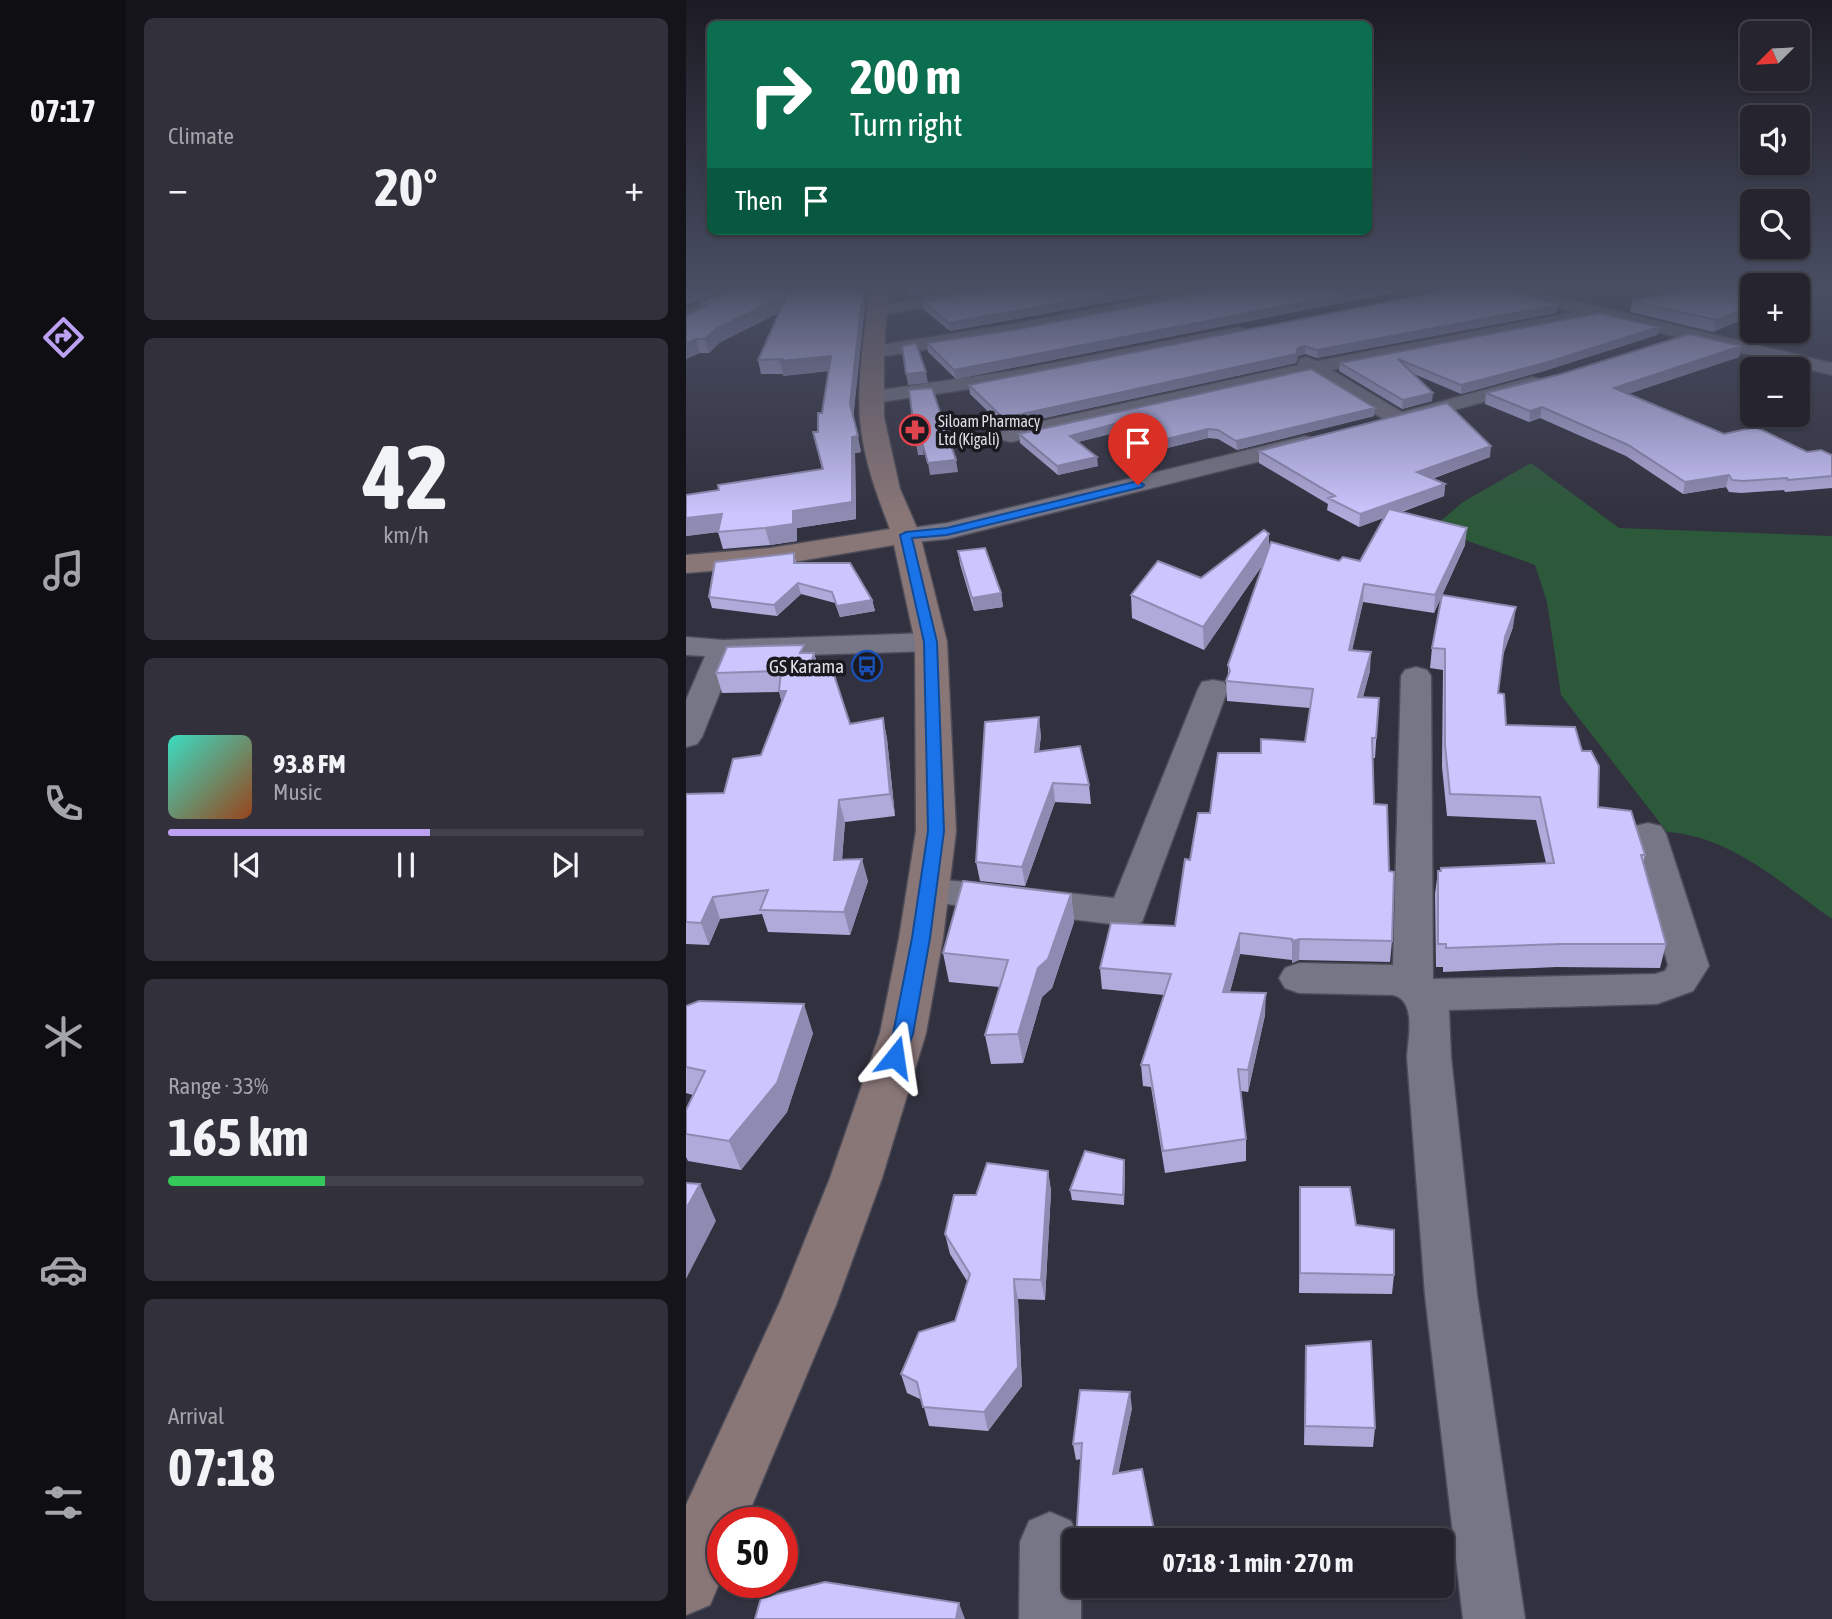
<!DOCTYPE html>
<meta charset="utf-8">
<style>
body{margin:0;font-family:"Asap Condensed",sans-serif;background:#32313b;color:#f1f3f6;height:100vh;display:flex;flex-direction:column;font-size:26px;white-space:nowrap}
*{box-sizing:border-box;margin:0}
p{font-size:23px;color:#a4a5aa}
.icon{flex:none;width:38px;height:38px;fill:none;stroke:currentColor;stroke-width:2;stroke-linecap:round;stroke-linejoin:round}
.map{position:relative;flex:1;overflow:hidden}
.sheet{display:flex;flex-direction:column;gap:18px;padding:18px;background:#15141a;width:560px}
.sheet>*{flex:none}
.hud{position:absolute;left:21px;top:21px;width:665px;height:214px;border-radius:10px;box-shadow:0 2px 5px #0004,0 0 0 2px #42424b;background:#0b6e4f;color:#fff;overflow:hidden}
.needle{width:46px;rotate:246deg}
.buttons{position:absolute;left:1054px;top:21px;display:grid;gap:14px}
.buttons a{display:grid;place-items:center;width:70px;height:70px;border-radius:10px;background:#26252f;box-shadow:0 2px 5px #0004,0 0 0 2px #42424b;font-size:35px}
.speed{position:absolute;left:21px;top:1507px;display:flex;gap:14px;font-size:35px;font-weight:700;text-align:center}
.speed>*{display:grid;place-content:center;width:91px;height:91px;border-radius:50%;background:#26252f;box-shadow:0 2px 5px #0004,0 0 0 2px #42424b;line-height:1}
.speed .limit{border:10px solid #d22;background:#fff;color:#111}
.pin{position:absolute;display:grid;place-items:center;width:60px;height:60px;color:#fff;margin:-72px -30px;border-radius:50% 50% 50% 0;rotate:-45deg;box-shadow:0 0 7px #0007}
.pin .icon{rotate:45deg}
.me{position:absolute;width:77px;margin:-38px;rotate:15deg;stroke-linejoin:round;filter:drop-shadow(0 0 5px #0008)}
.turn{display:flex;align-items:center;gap:24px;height:147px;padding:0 28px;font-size:32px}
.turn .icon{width:91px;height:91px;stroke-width:2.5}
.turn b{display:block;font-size:49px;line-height:60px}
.then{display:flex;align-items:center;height:66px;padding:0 28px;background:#0003;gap:14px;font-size:26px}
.big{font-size:52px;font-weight:700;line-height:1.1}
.sheet .widget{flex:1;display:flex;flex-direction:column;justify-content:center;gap:10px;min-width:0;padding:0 24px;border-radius:10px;background:#32313b}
.sheet .dial{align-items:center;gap:0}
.dial b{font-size:91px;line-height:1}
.song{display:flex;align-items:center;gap:21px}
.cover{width:84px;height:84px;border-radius:10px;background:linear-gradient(135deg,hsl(170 70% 55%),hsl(20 70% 35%))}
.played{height:7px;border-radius:4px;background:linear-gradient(90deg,#bca0f2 55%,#42424b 55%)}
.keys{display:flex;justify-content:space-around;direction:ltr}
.heat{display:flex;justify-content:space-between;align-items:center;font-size:38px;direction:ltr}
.charge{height:10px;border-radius:5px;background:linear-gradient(90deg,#34c759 33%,#42424b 0)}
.trip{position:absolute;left:376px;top:1528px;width:392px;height:70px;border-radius:10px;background:#26252f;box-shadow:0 2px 5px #0004,0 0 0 2px #42424b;font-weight:700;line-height:70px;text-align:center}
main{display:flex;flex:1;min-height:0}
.tabs{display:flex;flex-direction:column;width:126px;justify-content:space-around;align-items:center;background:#0f0f13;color:#a4a5aa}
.tabs .icon{width:49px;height:49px}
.tabs .on{color:#bca0f2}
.tabs b{font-size:32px;color:#f1f3f6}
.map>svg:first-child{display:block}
.green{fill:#2d593b}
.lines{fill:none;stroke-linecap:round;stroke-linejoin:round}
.minor-casing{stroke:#4d4c58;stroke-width:3}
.secondary-casing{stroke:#4d4c58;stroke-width:3}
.minor{fill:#777686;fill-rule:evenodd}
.secondary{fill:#897677;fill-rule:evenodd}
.wall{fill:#afaada}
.shaded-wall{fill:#8e8bb2}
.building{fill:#cbc6fe;stroke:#8e8bb2;stroke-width:2}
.route{fill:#1a73e8;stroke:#114b97;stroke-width:2}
.labels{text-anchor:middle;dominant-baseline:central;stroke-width:7;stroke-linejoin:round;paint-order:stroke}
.far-poi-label{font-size:16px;fill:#dfdfe8;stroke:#1a1920;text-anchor:start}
.poi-label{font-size:19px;fill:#dfdfe8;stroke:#1a1920;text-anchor:end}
</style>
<main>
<nav class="tabs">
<b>07:17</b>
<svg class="icon on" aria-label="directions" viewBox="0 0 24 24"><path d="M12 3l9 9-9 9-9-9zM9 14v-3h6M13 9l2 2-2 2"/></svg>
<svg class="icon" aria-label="music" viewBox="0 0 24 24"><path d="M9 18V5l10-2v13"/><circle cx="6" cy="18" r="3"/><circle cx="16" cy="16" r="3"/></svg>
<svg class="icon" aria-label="phone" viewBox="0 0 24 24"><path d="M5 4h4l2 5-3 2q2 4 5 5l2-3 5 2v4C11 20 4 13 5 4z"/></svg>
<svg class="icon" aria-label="climate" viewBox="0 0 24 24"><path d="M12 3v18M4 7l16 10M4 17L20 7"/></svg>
<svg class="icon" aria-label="car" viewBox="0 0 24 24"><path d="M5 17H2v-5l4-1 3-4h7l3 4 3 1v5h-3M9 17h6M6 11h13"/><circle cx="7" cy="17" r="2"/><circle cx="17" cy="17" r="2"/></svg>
<svg class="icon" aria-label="filters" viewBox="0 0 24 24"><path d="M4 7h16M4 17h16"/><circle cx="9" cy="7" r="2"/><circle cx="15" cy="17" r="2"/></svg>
</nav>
<section class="sheet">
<div class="widget"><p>Climate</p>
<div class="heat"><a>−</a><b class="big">20°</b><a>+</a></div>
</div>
<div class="widget dial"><b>42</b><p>km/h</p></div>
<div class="widget">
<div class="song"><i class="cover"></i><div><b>93.8 FM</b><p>Music</p></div></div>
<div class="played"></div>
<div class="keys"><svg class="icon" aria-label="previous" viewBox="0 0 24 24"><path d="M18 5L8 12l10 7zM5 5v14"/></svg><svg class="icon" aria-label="pause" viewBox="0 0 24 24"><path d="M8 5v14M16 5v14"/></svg><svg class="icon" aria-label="next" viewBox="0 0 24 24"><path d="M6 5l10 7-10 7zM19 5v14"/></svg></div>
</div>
<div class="widget"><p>Range · 33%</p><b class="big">165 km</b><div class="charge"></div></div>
<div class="widget"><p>Arrival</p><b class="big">07:18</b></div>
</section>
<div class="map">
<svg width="1146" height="1619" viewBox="0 0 1146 1619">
<rect width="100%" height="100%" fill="#32313f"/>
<path class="green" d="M845,463l88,65 213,8v383c-50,-35 -101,-83 -165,-87l-106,-137 -14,-93 -12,-37 -67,-24 -31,-17 26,-22z"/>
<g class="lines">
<g class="minor-casing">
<path id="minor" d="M54,288h24l-2,4 -76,27v-11z
M287,288h37l-8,5 -124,23 -9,-5 9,-5z
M516,288h36l-8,5 -217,43 -140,22 -10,-6 10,-6 140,-22z
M806,288h29l311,75v12l-234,-57 -266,52 70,42 130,-35 7,2 3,4 -3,4 -140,38 -8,-1 -80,-50 -300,68 -8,-2 -3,-5 3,-5 8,-2 287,-63 1,-6 7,-2 11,4 257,-49 -80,-20z
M552,327l7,2 2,4 -2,4 -234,46 -137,20 -7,-2 -3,-4 3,-4 7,-2 137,-20z
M619,436l8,2 3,5 -3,5 -366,91 -41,4 -9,-3 -4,-5 4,-5 50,-7z
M245,633l10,3 5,6 -5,6 -10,3 -197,6 -32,80 -5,7 -11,3v-47l19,-44 -19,-1v-18l37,3z
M730,667l11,3 4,6 2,303 222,-5 10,-3 3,-6 -38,-131 5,-8 13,-3 13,3 5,8 43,132 -16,25 -36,13 -208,6 2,47 26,238 48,324h-62l-38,-324 -18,-238c1,-18 10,-57 -14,-62l-94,-2 -14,-5 -6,-10 6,-10 14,-5 94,2 8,-289 4,-6z
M527,680l11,2 4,7 -86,233 -14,4 -214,-26 -6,-9 6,-9 13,-4 187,20 84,-209 4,-7z
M364,1512l21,9 8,19h-5v46h7v33h-62l1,-77 9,-21z"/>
</g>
<g class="secondary-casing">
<path id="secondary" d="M184,288h18l-4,64v65l16,72 20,46 27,107 9,189 -13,107 -17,95 -44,145 -46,127 -91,217h-22v52l-13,31 -24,10v-110l94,-203 50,-124 50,-145 19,-95 17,-107 -1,-189 -21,-97 -124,21 -84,7v-18l84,-7 120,-19c-14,-36 -27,-72 -30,-110 -3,-43 5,-88 10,-131z"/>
</g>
<use href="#minor" class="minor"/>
<use href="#secondary" class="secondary"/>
</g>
<path class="wall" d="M55,288h74l-4,3 54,14 -12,112 8,35 -6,1 1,66 -59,9v13l-27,4 -47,4 -5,-17 -32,4v-41l33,-5 103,-21 -9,-37h5l4,-19 7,-42 -46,5v-2h-22l-3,-14 22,-48 -61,31 -10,10h-9l-14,6v-43l15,-8 -1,-6z
M313,288h187l-236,43 -26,-21 -1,-8z
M542,288h189l-461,91 -28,-27 -1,-9 86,-13z
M973,288h93v27l-39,17 -83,-20 2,-11 35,-7 -9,-2z
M871,305l-1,8 -239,45 -12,-4 -7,2 -2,7 -292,64 -34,-33 -1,-9z
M973,327l-2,8 -113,36 -83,23 -47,-20 18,27 -30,8 -63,-38 1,-8z
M1055,346l-2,11 -111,37 96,40 83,18 25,3v33l-47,4 -1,-2 -43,3 -12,-1 -3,-5 -43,7 -57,-38 -86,-38 -11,4 -44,-18 1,-11 75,-19z
M625,369l63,47 -137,34 -19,-11 -10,-1 -49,12 -29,-21 -52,13 20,24 -40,9 -38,-32 -1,-9z
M573,451l231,6 -58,22 13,5 -1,12 -42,16 63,33 -31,68 -71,-11 -11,48 18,21 -7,26 16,1 -4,60h-2l1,46 15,67 3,70 -2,21 -91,-2 -7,3v-3l-52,-6 -10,38 35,23 -17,77 -7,-1 5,48v22l-81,12 -14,-86 -8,-1 -2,-21 23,-70 -62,-6 -2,-21 75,-42 15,-66 20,-47 51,-60 44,-11 5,-34 -83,-7 -1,-20 2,-5v-11l36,-102 -60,87 -72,-32 -1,-23 70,-17 68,-30 70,13h21l23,-43 -24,9 -32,-17 1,-6 -69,-41z
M272,551l43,42 2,14 -29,4 -14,-47z
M108,553l2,10 76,37 3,11 -35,6 -5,-14 -34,-9 -24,22 -65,-8 -3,-11z
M827,627l-11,30 -4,36 8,32 92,82 47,48 -2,9 23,80 -6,24 -104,-1 -113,5v-5h-7l-1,-73 3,-23 108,-8 -10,-43 -89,-4 -5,-49 1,-97 -13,-2 2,-20z
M120,653h8l3,10 5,-1 3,13 25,49 33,-6 4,21 8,77 -50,6 -3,38 26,21 -18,54 -82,-3 -6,-18 -42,5 -11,26 -23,-1v-150l38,-1 37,-38 21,-53 -3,-10 -57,1 -6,-20z
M355,735l-2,17 50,33 2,19 -36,-2 -30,84 -45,-5 -4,-19z
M385,894l3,28 -22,66 -10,9 -19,66 -32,1 -6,-29 14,-48 -50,-5 -6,-29z
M0,1006l127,27 -26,79 -46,58 -53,-9 -2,-4v-47l7,-15 -7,-2z
M438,1160l1,10 -1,35 -52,-5 -2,-10z
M362,1171l3,20 -6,109 -27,-1 4,87 -34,45 -59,-5 -7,-26 -15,-7 -6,-19 54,-53 12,-40 -17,-27 -5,-20 31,-39z
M614,1207l56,18 38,50 -2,19 -93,-1z
M620,1346l69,82 -2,19 -69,-2z
M446,1408l-14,65 38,67 -75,-81 -5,1 -3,-16z"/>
<path class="shaded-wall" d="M7,288h39l-46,17v-14z
M109,288h20l-22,16 -2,-13z
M223,288h48l-50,9 -1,-8z
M457,288h43l-236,43 -1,-8z
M691,288h40l-461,91 -2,-9z
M1111,288h18l-18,8z
M177,291l2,14 -12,115 -3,-16z
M102,293l3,13 -72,37 -10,10 -4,-14 11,-10z
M871,305l-1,8 -239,45v-8z
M1066,305v10l-39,17 3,-12z
M973,327l-2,8 -113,36 -83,23v-9z
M10,339l4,14 -14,6v-16z
M619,346v8l-7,2 -2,7 -292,64 -1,-9z
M1055,346l-2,11 -127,42 2,-11z
M145,356l3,14 -51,6 -3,-15z
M240,372l2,11 -20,2 -2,-11z
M747,393l-1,8 -30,8 1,-9z
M856,407l-2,11 -11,4 1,-11z
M689,408l-1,8 -137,34 -1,-9z
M443,420l1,9 -60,15v-8z
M522,429v9l-49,12 -1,-9z
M172,436l3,16 -6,1 1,66 -59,9v13l-27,4 -5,-17 28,-17 59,-74z
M236,442l2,13h-6l-2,-12z
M805,446l-1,11 -74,27 1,-12z
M411,457l1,9 -40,9 -1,-9z
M270,460l2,12 -28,3 -2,-12z
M1043,475l-3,12 -43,7 2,-12z
M759,484l-1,12 -85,31 1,-13z
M36,514l4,17 -40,5v-18z
M781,528l-2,17 -31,68 1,-18z
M583,534v21l-65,95 -1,-23z
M112,583l3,11 -24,22 -3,-11z
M678,584l-1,18 -15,67 1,-19z
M315,593l2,14 -29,4 -2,-13z
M186,600l3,11 -35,6 -3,-11z
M830,607l-3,20 -11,31 3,-21z
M685,652l-1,19 -13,45 1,-19z
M128,653l5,20 3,-11 5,20 -3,13 -13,-32z
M93,691h7l-2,21z
M353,717l2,18 -4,35 -2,-18z
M197,718l4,21 8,77 -5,-22z
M367,783l2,19 -30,84 -3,-19z
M153,800l6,22 -5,60 -6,-22z
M176,859l6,22 -18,54 -6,-23z
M385,894l3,28 -22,66 -10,9 -19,66 -5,-29 20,-66z
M27,897l7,22 -11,26 -8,-22z
M554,933v21l-16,60 -1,-22z
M614,939l-1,21 -7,3v-22z
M580,993l-1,22 -17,77v-22z
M118,1004l9,29 -26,79 -46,58 -12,-29z
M438,1160l1,10 -1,35 -1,-10z
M362,1171l3,20 -6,109 -4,-20z
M14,1184l16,37 -30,58v-70z
M328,1279l4,20 4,87 -34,45 -4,-19z
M444,1392l2,16 -17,82 -2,-16z
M273,1603l6,16h-9z"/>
<path class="building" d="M55,288h54l-4,3h72l-13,113 8,32 -6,1v65l-59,9v13l-28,4 -47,4 4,-18 -36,4v-23l33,-5 -1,-5 105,-16 -10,-37h5v-19h4l9,-57 -51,5 2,-2 -24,1 30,-67 -72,36 -11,10h-9l-10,4v-27l23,-13 -9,-1z
M313,288h144l-194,35 -26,-21z
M542,288h149l-423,82 -27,-27 86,-13z
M771,288h42l58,17 -240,45 -12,-4 -7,2 -2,6 -293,64 -34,-33z
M997,288h69v17l-36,15 -84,-19 58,-11z
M913,313l60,14 -114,36 -84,22 -63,-26 35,34 -30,7 -63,-37z
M1003,334l52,12 -127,42 110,46 32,-7 51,25 14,-2 11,5v21l-44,4 -1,-2 -44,3 -11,-1 -3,-5 -44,7 -57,-37 -86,-38 -12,4 -44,-18 75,-19z
M230,343l10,29 -20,2 -4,-28z
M625,369l64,39 -139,33 -18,-11 -10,-1 -50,12 -29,-21 -59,16 27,21 -40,9 -38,-32z
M246,388l24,72 -28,3 -6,-21 -6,1 -7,-53z
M761,403l44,43 -74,26 28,12 -85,30 -32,-16 7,-2 -76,-45z
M703,509l78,19 -32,67 -71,-11 -15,66 22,2 -13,45 21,1 -3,40h-4l2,66 13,1 2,66 5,1 -2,69 -92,-2 -8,2v-2l-52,-6 -17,59 43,1 -18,77 -10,-1 8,70 -83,12 -14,-86h-8l30,-91 -71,-6 11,-45 64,3 10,-67 5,1 8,-47h12l8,-60h43v-14l44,3 8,-53 -87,-8 4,-10 -2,-6 43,-123 68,19 4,-4 17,4z
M578,530l5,4 -66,93 -72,-32 27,-34 43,17z
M299,548l16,45 -29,5 -14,-47z
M108,553v10h56l22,37 -35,6 -5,-14 -34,-9 -24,22 -65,-8 6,-35z
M756,595l74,12 -11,30 -7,56 6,1 2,31 69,2 7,24h9l8,15 -1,41 33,4 14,44h-4l25,89h-106l-114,4v-4h-8v-73h3v-3l113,-5 -14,-66 -90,-3 -5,-49v-96l-13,-1z
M118,645l-4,8h14l-3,10 11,-1 -3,13h15l16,49 33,-6 7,76 -51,6 -5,60 28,-1 -18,53 -84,-2 8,-20 -55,7 -12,26 -15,-1v-128l38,-1 9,-34 28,-4 25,-64h-7l2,-20 -65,2 11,-26z
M353,717l-4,35 45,-6 9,39 -36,-2 -31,84 -46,-5 9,-140z
M277,881l108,13 -23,65 -10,9 -20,66 -33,1 23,-75 -65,-7z
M13,1001l105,3 -27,79 -48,58 -43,-7v-24l19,-39 -19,-4v-61z
M399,1151l39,9 -1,35 -53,-5z
M301,1163l61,8 -7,109 -27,-1 4,88 -34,45 -61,-5 -6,-25 -16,-8 18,-42 36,-11 15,-47 -25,-40 9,-39h22z
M0,1183l14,1 -14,25z
M614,1187h50l6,38 38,5v45l-94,-2z
M685,1341l4,87 -70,-2 1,-80z
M394,1390l50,2 -17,82 29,-5 14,71h-80l6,-97 -9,1z
M139,1582l134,21 -3,16h-201l6,-21z"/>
<linearGradient id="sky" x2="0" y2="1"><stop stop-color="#1c1b23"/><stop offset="0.56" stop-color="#494e63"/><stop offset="1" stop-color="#494e63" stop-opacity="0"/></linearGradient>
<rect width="1146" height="515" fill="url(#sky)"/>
<path class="route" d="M452,481l6,4 -2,2 -195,48 -35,3 25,104 7,189 -14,107 -17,96 -11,29 -7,2 -7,-2 -2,-6 7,-23 19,-96 16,-107 -4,-189 -24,-107 6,-3 41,-4z"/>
<defs>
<g id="pharmacy-ring" transform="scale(1.575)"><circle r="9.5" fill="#1a1920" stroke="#e0444e" stroke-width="1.5"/><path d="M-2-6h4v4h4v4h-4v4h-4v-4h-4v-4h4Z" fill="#e0444e"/></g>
<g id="bus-ring" transform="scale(1.575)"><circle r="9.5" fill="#1a1920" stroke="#1a4fb4" stroke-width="1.5"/><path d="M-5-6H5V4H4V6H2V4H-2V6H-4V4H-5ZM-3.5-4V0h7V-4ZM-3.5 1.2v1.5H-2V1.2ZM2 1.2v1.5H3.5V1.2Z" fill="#1a4fb4"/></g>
</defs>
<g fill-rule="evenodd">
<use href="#pharmacy-ring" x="229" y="430"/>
<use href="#bus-ring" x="181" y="666"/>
</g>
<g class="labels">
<g class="far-poi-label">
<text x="252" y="421">Siloam Pharmacy<tspan x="252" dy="18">Ltd (Kigali)</tspan></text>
</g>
<g class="poi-label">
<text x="158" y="666">GS Karama</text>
</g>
</g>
</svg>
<div class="buttons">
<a><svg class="needle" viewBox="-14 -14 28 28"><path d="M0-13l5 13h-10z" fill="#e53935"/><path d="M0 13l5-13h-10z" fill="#a4a5aa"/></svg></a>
<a><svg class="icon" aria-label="sound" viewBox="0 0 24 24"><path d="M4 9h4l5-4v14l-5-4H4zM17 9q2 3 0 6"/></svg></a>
<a><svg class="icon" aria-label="search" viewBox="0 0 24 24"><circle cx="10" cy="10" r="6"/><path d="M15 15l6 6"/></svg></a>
<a>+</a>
<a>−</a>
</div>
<div class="speed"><div class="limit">50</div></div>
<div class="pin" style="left:452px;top:485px;background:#d93025"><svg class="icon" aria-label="arrive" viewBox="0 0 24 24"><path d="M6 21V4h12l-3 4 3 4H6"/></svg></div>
<svg class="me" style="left:209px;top:1057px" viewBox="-20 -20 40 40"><path d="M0-17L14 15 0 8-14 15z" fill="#1a73e8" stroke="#fff" stroke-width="4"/></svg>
<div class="trip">07:18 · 1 min · 270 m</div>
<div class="hud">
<div class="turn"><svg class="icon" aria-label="right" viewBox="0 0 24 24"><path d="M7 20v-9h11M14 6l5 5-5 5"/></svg><div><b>200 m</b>Turn right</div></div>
<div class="then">Then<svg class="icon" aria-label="arrive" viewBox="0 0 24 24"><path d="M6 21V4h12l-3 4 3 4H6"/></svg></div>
</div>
</div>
</main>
